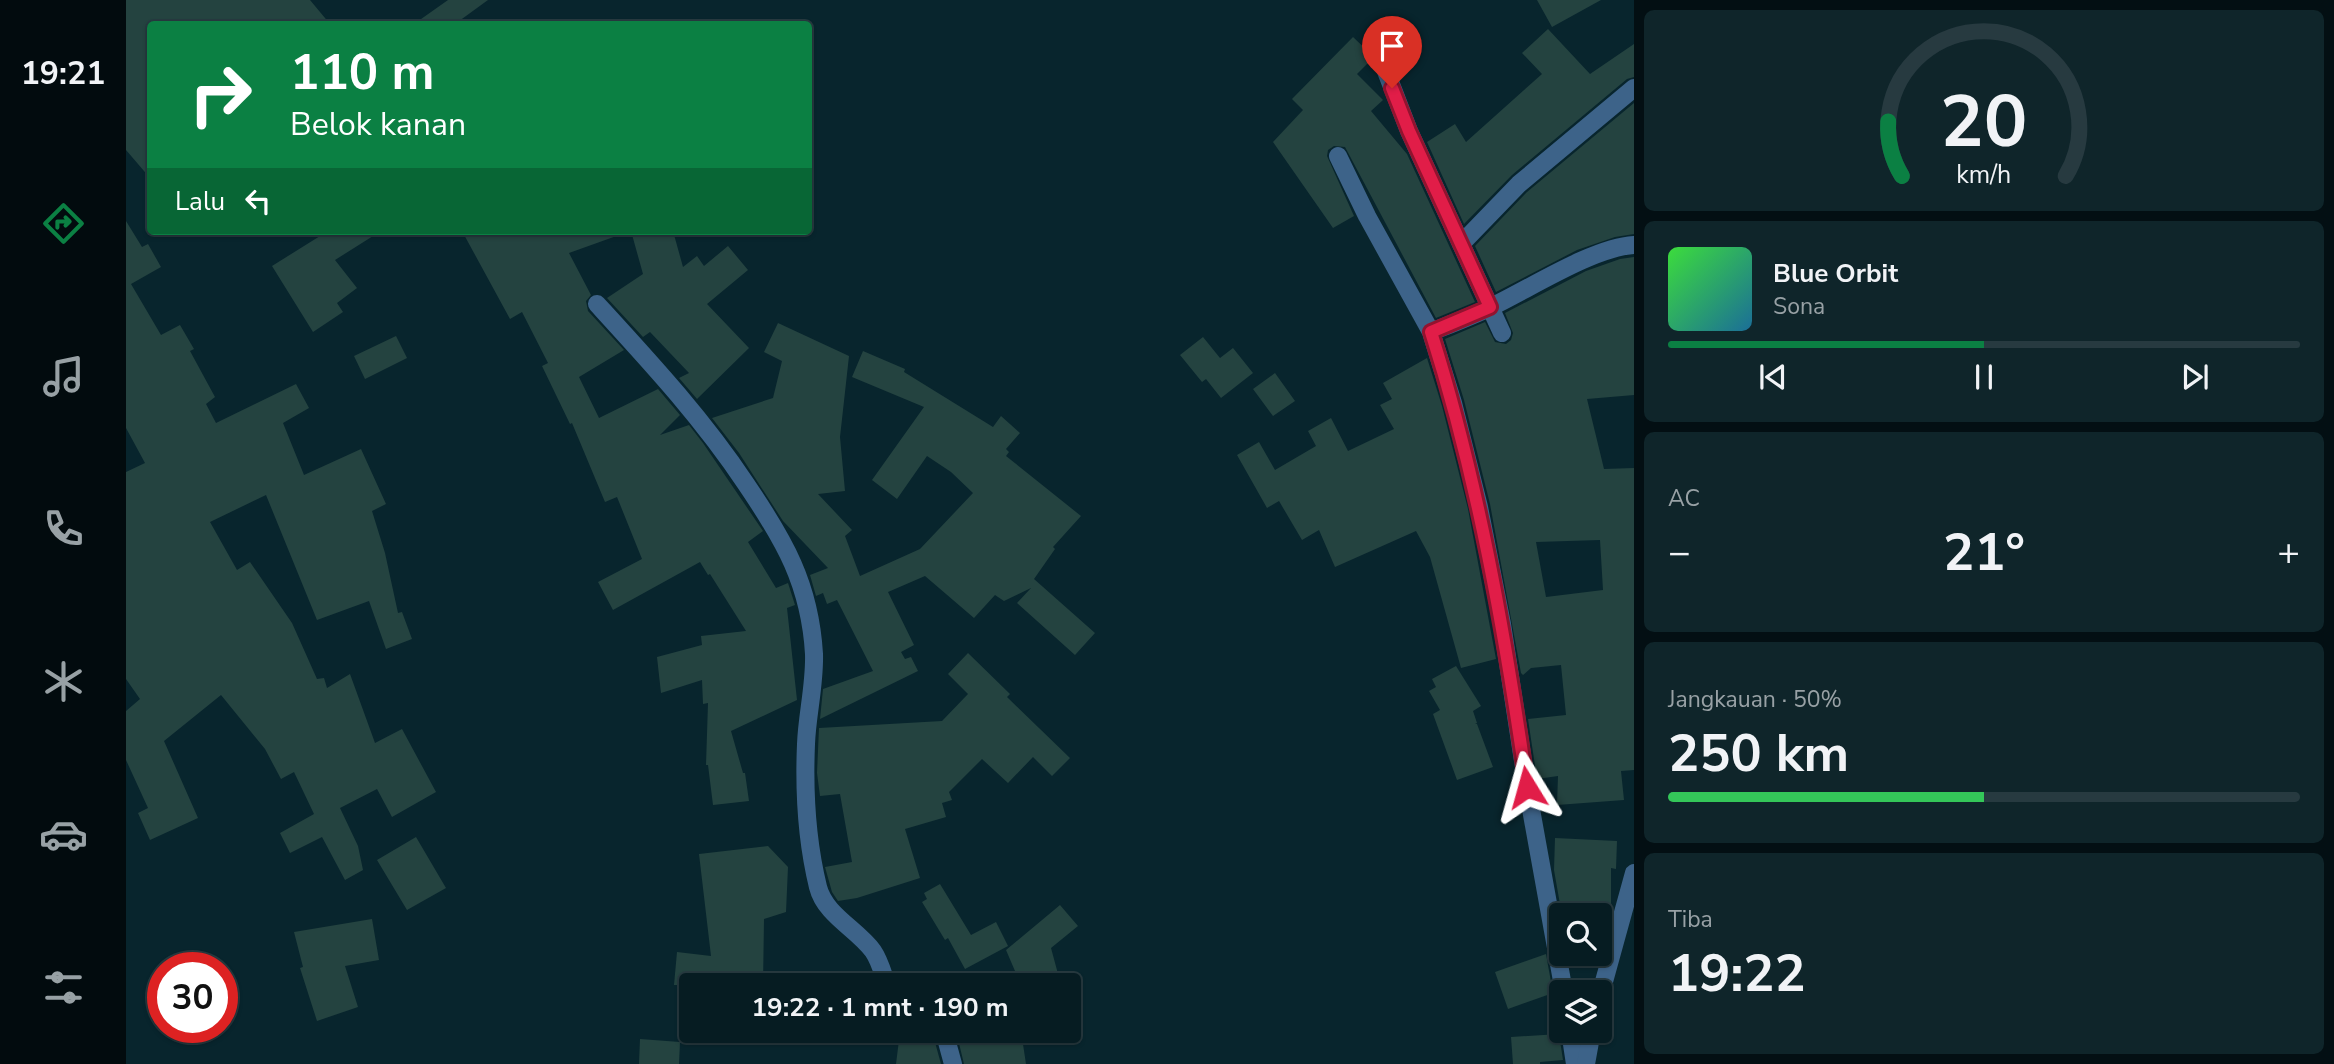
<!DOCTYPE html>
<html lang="id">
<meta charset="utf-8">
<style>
body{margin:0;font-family:"Nunito Sans",sans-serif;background:#0f252a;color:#f1f3f6;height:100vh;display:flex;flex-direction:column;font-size:26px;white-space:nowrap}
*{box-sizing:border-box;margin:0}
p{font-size:23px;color:#98a1a5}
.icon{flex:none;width:38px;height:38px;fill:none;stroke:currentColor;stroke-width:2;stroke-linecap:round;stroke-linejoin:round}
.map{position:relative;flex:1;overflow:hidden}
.side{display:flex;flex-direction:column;gap:10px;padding:10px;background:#030f13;width:700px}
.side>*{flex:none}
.banner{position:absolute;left:21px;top:21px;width:665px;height:214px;border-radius:7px;box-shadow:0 2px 5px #0004,0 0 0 2px #273a40;background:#0b8043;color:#fff;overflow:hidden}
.tools{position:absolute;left:1423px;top:903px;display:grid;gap:14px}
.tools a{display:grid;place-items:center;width:63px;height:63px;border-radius:7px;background:#061c22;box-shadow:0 2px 5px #0004,0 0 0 2px #273a40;font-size:35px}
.speed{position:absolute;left:21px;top:952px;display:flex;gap:14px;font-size:35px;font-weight:700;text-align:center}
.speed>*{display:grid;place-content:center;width:91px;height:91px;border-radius:50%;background:#061c22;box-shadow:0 2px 5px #0004,0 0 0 2px #273a40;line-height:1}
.speed .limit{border:10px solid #d22;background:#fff;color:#111}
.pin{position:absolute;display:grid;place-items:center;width:60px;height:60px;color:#fff;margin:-72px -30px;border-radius:50% 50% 50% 0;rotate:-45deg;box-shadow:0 0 7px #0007}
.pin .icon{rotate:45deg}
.me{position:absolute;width:77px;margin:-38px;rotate:352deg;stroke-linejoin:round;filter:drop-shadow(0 0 5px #0008)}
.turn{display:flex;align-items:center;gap:24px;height:147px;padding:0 28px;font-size:32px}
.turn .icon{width:91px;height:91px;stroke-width:2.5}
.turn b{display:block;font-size:49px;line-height:60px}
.then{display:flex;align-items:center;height:66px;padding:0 28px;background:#0003;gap:14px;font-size:26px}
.big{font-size:52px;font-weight:700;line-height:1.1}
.side .widget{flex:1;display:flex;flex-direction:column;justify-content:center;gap:10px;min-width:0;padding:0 24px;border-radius:10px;background:#0f252a}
.side .dial{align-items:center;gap:0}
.dial svg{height:182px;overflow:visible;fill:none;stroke:#273a40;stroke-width:7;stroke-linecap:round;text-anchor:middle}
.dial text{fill:#f1f3f6;stroke:none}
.song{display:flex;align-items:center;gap:21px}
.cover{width:84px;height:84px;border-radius:10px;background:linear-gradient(135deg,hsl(120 70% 55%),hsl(200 70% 35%))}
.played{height:7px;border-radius:4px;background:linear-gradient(90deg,#0b8043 50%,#273a40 50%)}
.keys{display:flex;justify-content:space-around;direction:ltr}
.heat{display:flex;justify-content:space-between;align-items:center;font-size:38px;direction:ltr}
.charge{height:10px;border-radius:5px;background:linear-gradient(90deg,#34c759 50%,#273a40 0)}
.trip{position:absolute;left:553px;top:973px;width:402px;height:70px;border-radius:7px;background:#061c22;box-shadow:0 2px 5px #0004,0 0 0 2px #273a40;font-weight:700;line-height:70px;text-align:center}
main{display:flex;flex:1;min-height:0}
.menu{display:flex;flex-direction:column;width:126px;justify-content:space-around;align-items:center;background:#020b0e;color:#98a1a5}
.menu .icon{width:49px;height:49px}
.menu .on{color:#0b8043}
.menu b{font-size:32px;color:#f1f3f6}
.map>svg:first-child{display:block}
.building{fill:#244340;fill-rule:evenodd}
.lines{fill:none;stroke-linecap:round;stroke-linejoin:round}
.minor{stroke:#3d6389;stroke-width:18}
.tertiary{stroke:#3d6389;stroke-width:18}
.route-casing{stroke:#92132f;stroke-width:18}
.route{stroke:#e11d48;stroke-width:12}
</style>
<main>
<nav class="menu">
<b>19:21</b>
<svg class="icon on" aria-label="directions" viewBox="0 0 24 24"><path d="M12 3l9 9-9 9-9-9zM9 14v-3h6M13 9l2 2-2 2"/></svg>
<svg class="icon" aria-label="music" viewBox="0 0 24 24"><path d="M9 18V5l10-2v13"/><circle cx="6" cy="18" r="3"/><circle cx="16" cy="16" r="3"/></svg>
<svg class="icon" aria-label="phone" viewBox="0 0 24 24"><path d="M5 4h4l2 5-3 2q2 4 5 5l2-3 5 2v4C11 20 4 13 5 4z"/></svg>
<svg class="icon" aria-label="climate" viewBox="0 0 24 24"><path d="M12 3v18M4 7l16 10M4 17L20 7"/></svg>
<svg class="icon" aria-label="car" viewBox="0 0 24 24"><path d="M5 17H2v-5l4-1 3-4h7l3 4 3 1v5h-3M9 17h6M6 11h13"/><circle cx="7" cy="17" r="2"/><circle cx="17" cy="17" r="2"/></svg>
<svg class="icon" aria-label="filters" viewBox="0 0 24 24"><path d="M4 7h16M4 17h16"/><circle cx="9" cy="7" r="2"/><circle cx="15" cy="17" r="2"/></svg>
</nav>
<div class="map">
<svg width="1508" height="1064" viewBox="0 0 1508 1064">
<rect width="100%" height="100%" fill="#08252d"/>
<path class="building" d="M0,0h184l20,24h-180v154l-24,-28z
M322,0h40l-33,24h-41z
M1411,0h64l-49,27z
M1422,29l42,45 44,-30v33l-7,2 -115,96 -48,49 -37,-82 28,-18 11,18 76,-68 -20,-21z
M1227,37l21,20 -17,17 26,26 -12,11 36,43 68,148 -39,16 -91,-171 -11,-1 -6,4 -1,6 27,60 -21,12 -60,-86 30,-32 -11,-11z
M1508,103v131l-19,3 -38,13 -81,42 -21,-46 52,-54z
M0,221l16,26 6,-3 13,23 -30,17 30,51 19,-10 14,24 -4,2 25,46 -9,7 10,19 80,-39 13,24 -26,15 21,52 57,-26 25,55 -14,7 13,42 13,60 4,-1 10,27 -26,10 -17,-48 -52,19 -51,-125 -56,27 27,48 13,-8 42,61 25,56 7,-1 3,10 23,-14 25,69 27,-14 34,63 -44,25 -15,-28 -37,19 18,38 5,24 -18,10 -23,-43 -32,16 -10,-20 34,-19 -20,-42 -13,7 -16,-30 -44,-54 -57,46 34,77 -48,22 -12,-27 10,-5 -22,-48v-49l14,-12 -14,-20v-207l19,-9 -19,-35z
M202,231h53l-46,29 22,28 -20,15 6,9 -30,20 -41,-66z
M336,231h160v3l-53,19 22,42 -5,6 2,10 36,39 -45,27 20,41 59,-29 22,26 -20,20 29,-10 14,18 60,88 -15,11 28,46 12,-5 7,22 -8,3 10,92 -66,31 12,42h2l4,28 -36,4 -5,-40h-2l2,-62 -5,1 -1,-24 -41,13 -4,-36 45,-12 -1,-9 45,-5 -36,-57 -2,1 -8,-13 -87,48 -15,-28 44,-23 -25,-62 -12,5 -33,-79 -2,1 -28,-58 6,-3 -26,-51 -12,7z
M505,231h42l10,36 14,-11 7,10 24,-20 20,24 -41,34 42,44 -52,51 -18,-21 10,-5 -39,-41 -7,5 -36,-39 36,-24z
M1508,257v138l-47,4 17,70 30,-1v302l-13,1 3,29 -67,5 1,-29 -21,3 -9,-60 38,-4 -5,-50 -30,3 -8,7 -2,-2 -31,-169 -26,-104 -19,-61 40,-17 10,20 11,2 5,-4 2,-7 -8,-20 81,-42 34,-12zM1474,540l3,50 -57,7 -10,-55z
M652,323l71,33 -9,81 5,54 -27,3 34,36 -7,6 15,40 60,-27 53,-56 -22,-21 -24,-16 -30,43 -25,-19 52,-73 -72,-30 11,-26 42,18 -1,3 89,55 8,-11 19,17 -14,16 3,3 -3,4 75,60 -28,31 2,2 -21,30 61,54 -20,22 -58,-52 14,-15 -27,13 -9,-6 -21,23 -49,-42 -37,16 26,53 -13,7 4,7 6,-2 7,14 -98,48 3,-30 50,-18 -36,-71 -10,4 -4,-11 -7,3 -6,-21 18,-7 -45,-47 -44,-68 -27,-35 61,-20 9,-37 -18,-9z
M270,336l11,22 -42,21 -11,-23z
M1077,337l17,21 13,-10 20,25 -32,25 -15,-19 -4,3 -22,-27z
M1301,358l15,48 26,103 28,150 -35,9 -31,-111 -14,-26 -81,36 -16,-37 -17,10 -23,-39 -12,7 -30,-53 22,-13 16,28 41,-24 -8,-15 23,-13 17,33 46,-22 -14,-24 12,-6 -9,-16z
M1149,373l20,28 -22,15 -20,-27z
M842,653l42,41 -3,3 63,61 -18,18 -19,-19 -25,26 -26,-24 -33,33 3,8 -10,3 4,14 -41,12 15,49 -63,20 -19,3 -6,-9 -7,-25 27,-5 -12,-68 -20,2 -3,-23 2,-45 123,-7 26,-27 -20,-20z
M1330,666l25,40 -8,5 4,12 -2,1h2l16,43 -36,13 -24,-66 7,-4 -11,-19 7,-4 -4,-8z
M290,837l30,51 -39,22 -30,-50z
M1429,838l62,3 -1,28 -5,-1v45l-50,-3 -7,-40z
M642,846l20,21 -2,45 -22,7 -1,66h-89l3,-33 34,4 -12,-102z
M814,884l31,51 25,-13 12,24 -43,23 -17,-31 -3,2 -23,-38 5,-3 -3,-6z
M934,905l18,21 -27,22 10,37h-40l-15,-35z
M246,919l7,41 -34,6 13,41 -41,14 -17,-53 3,-1 -9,-35z
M1420,954l7,39 -45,16 -13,-37z
M830,1031h65l5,33h-62z
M774,1032l33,3 8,29h-45z
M1433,1034l4,26 -23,2v2h-27l-2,-27z
M514,1039l40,3 -1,22h-40z"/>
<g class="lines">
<path class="minor" d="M1258,66l25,65 93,202
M1212,156l29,60 64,116 22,71 26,104 23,117 25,163 37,205
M1335,244l58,-60 115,-96
M471,304c54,59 105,114 149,180 38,56 64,100 68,170 1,30 -7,61 -8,90 -2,47 1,98 12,143 7,28 39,42 55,64 7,10 10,23 14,34
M1305,332c20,-8 41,-16 60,-25 38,-18 103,-60 143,-62
M818,1031l9,33
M1444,1031l5,33"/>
<path class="tertiary" d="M1474,996l34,-123
M1460,1064l6,-33"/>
</g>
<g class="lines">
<g class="route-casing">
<path id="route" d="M1266,88l17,43 81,176 -59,25c47,148 74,301 96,455"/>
</g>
<use href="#route" class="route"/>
</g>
</svg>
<div class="tools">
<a><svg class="icon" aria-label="search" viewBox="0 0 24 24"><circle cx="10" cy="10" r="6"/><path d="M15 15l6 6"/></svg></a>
<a><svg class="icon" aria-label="layers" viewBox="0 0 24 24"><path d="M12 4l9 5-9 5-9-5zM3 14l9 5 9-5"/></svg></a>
</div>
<div class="speed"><div class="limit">30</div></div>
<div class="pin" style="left:1266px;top:88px;background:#d93025"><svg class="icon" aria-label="arrive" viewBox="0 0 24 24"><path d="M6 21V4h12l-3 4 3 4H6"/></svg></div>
<svg class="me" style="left:1401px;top:787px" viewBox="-20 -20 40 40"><path d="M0-17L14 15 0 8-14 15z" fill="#e11d48" stroke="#fff" stroke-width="4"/></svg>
<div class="trip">19:22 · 1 mnt · 190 m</div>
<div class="banner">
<div class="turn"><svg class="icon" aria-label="right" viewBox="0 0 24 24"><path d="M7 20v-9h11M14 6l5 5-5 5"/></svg><div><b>110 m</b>Belok kanan</div></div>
<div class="then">Lalu<svg class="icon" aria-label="left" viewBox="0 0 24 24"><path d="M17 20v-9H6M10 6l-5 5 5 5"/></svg></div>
</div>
</div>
<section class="side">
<div class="widget dial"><svg viewBox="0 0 100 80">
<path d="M14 69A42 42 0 1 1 86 69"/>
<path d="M14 69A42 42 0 0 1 8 45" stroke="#0b8043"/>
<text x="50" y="56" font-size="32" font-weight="700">20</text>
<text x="50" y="72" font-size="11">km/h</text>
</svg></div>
<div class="widget">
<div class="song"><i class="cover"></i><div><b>Blue Orbit</b><p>Sona</p></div></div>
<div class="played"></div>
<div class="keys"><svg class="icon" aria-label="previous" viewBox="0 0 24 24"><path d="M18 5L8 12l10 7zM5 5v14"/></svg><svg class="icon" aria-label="pause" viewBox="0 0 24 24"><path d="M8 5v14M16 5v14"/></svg><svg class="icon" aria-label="next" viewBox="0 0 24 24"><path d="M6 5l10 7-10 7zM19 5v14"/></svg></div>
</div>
<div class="widget"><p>AC</p>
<div class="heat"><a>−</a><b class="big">21°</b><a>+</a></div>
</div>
<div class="widget"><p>Jangkauan · 50%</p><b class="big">250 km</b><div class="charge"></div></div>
<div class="widget"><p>Tiba</p><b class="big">19:22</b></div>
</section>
</main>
